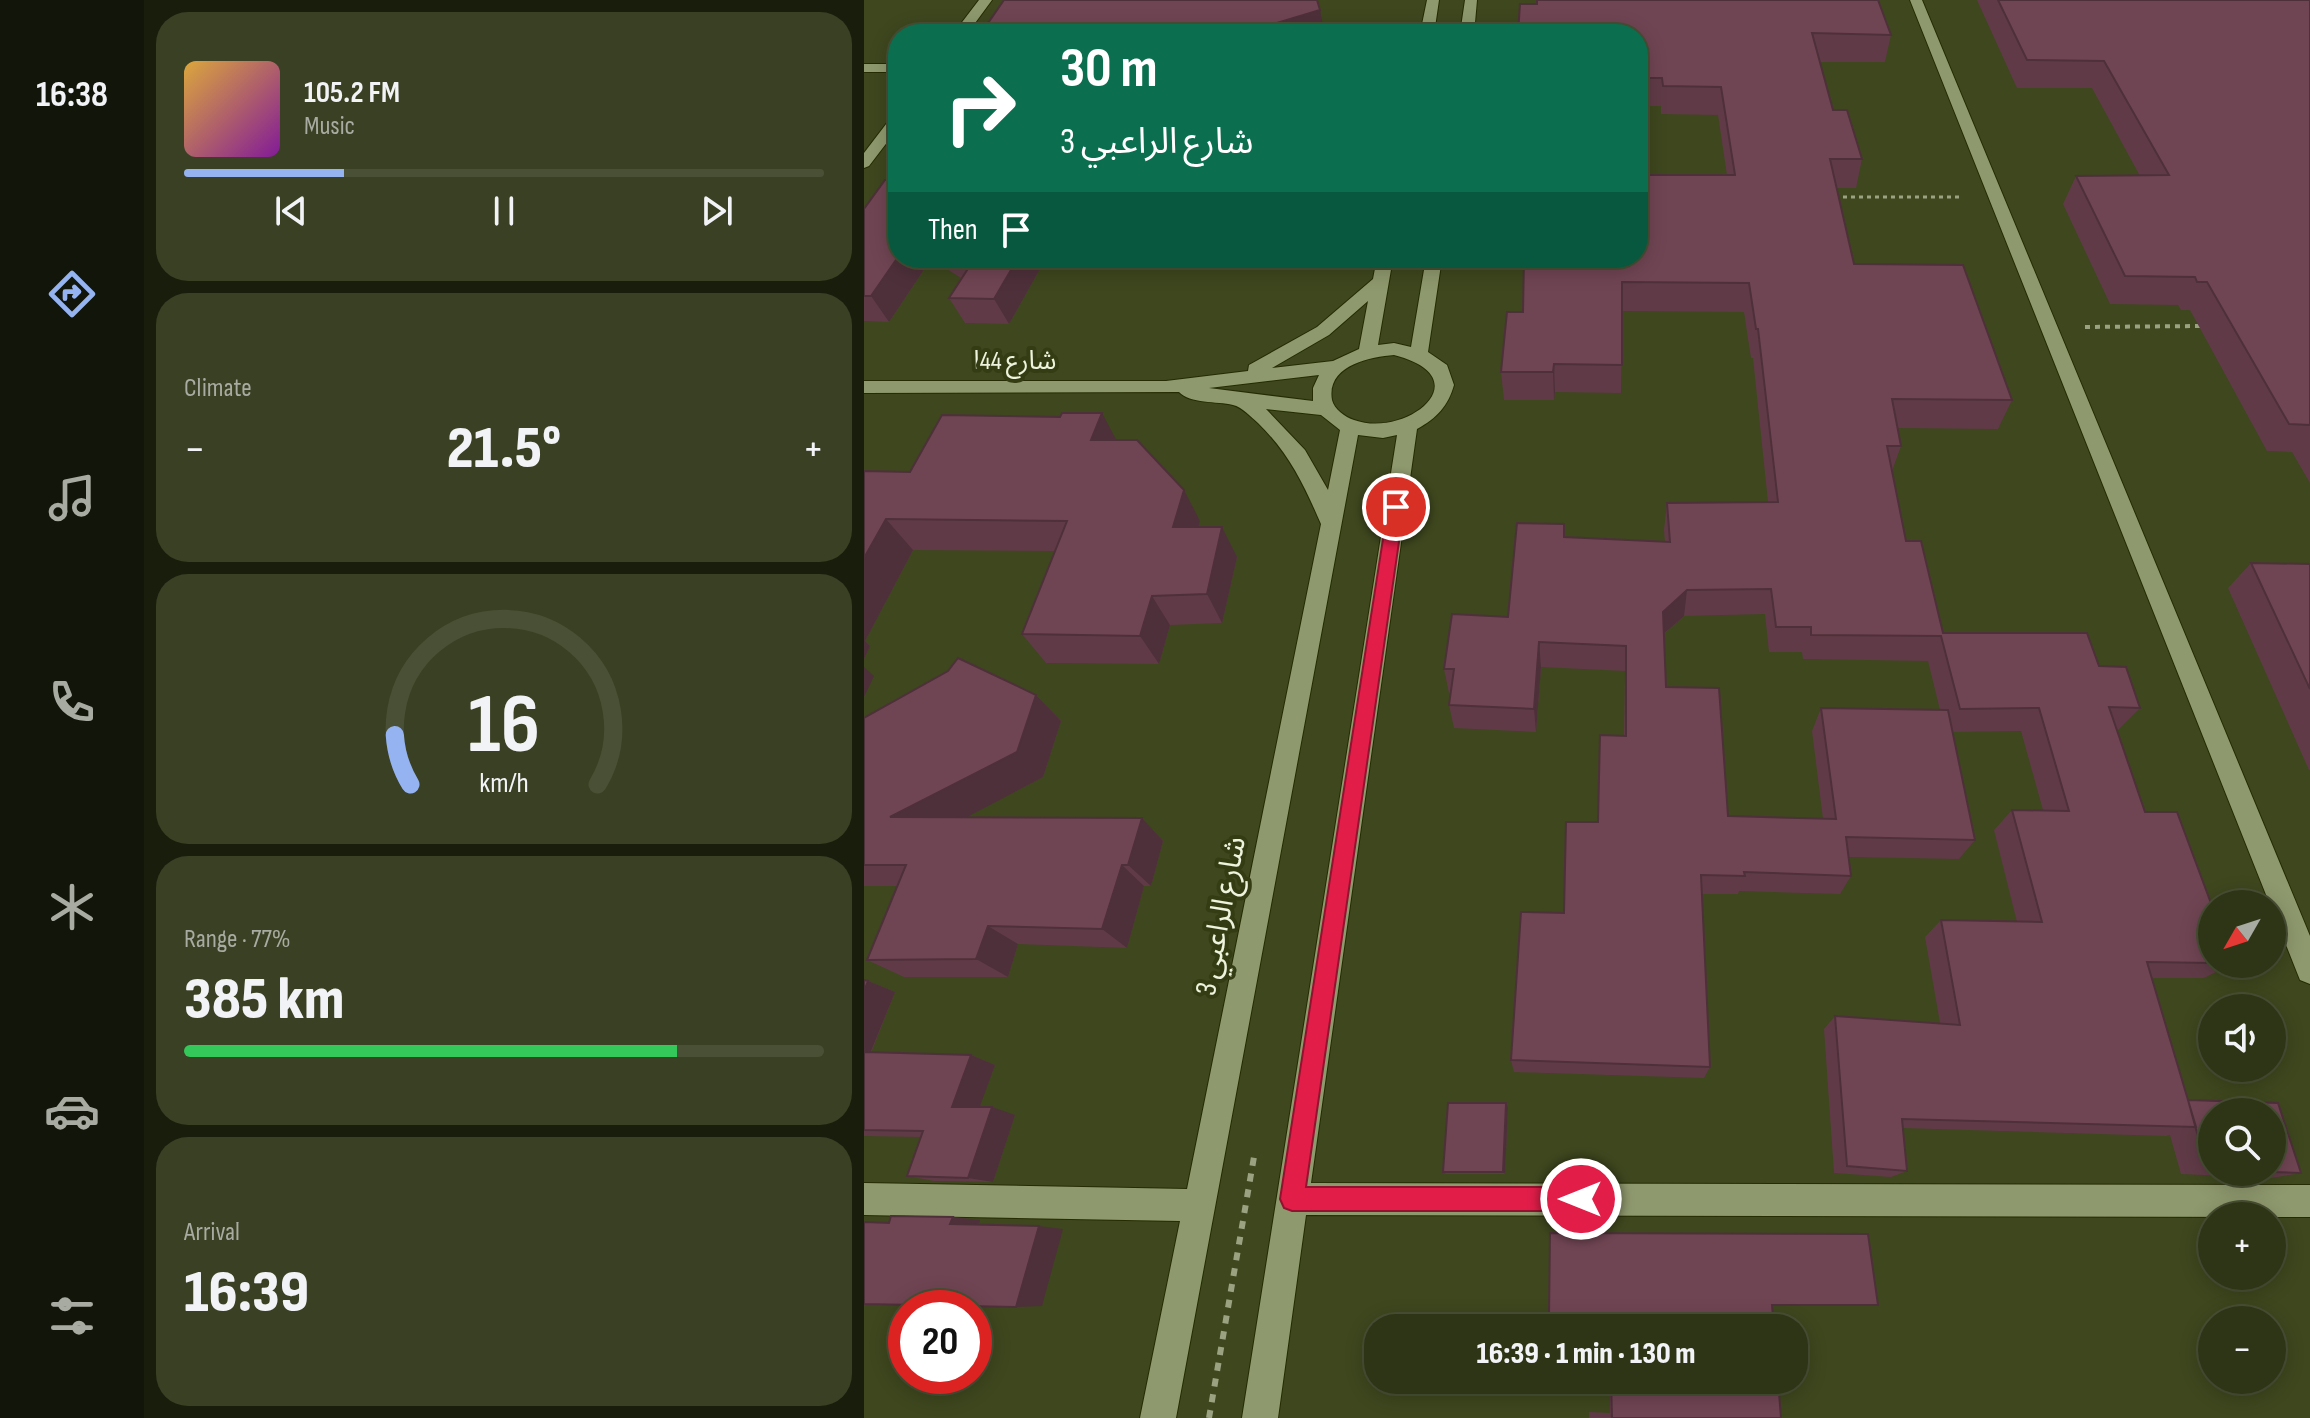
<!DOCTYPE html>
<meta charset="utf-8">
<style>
body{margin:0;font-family:"Sofia Sans Condensed","Noto Sans Arabic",sans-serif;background:#3a4023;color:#f1f3f6;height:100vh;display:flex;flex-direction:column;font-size:30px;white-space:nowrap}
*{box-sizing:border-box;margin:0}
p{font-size:26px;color:#a7aba1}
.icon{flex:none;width:44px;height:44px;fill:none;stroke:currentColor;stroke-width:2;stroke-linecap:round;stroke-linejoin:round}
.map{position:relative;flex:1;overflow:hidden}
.drawer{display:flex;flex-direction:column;gap:12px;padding:12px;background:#191d0c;width:720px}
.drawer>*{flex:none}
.top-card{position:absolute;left:24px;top:24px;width:760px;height:244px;border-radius:32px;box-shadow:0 4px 20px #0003,0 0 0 2px #495035;background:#0b6e4f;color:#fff;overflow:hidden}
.needle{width:52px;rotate:231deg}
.controls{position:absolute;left:1334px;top:890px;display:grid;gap:16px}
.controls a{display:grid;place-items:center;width:88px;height:88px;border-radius:50%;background:#2e3516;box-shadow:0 4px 20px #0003,0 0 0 2px #495035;font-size:40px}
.speed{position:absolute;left:24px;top:1290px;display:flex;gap:16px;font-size:40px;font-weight:700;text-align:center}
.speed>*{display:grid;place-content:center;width:104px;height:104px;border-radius:50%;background:#2e3516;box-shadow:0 4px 20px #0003,0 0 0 2px #495035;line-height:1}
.speed .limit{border:12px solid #d22;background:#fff;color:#111}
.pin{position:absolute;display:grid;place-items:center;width:68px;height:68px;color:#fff;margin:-34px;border:4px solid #fff;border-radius:50%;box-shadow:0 2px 8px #0007}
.me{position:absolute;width:88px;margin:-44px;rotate:270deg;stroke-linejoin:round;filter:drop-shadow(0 0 6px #0008)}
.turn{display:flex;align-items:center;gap:28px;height:168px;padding:0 40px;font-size:36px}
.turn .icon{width:104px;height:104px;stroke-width:2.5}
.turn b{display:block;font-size:56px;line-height:68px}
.then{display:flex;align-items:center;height:76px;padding:0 40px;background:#0003;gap:16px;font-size:30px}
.big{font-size:60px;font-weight:800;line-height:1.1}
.drawer .widget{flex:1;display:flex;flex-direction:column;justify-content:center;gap:12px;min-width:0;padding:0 28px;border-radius:32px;background:#3a4023}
.drawer .dial{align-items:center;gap:0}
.dial svg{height:208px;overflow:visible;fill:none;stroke:#495035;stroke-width:7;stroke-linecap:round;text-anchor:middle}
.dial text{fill:#f1f3f6;stroke:none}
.song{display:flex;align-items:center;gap:24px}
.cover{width:96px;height:96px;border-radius:12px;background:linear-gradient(135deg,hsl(40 70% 55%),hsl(290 70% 35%))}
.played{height:8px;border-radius:4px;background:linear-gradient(90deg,#95b2f1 25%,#495035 25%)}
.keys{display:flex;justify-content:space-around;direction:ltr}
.heat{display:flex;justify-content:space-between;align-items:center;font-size:44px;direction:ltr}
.charge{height:12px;border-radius:6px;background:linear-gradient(90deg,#34c759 77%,#495035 0)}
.trip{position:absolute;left:500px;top:1314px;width:444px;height:80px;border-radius:32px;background:#2e3516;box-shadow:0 4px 20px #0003,0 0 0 2px #495035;font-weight:800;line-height:80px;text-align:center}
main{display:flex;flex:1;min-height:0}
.dock{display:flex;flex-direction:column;width:144px;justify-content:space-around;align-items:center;background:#121509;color:#a7aba1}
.dock .icon{width:56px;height:56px}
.dock .active{color:#95b2f1}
.dock b{font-size:36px;color:#f1f3f6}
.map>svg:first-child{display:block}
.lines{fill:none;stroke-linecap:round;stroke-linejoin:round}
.minor-casing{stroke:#252c03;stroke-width:2}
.path-far2{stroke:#9aa282;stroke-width:3;stroke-dasharray:4 4;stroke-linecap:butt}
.path-far1{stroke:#9aa282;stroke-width:4;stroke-dasharray:5 5;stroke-linecap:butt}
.path{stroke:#9aa282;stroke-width:6;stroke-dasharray:8 8;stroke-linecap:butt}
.minor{fill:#8f996e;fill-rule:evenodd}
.wall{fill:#603b47;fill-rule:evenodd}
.shaded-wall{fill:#4e303a}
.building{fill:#704553;stroke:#4e303a;stroke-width:2}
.route{fill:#e11d48;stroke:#92132f;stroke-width:2}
.labels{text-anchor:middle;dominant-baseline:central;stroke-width:8;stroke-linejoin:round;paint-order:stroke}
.far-street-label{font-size:26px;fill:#edf3dc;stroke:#343c13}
.street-label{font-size:30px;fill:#edf3dc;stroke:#343c13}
</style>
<main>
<nav class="dock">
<b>16:38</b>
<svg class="icon active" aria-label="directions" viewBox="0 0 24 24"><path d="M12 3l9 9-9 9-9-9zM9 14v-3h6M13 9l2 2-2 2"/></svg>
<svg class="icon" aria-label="music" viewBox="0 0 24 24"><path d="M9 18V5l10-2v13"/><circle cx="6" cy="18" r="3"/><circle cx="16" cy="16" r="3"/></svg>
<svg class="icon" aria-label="phone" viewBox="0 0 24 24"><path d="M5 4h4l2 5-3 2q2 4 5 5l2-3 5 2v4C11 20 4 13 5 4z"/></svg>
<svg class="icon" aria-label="climate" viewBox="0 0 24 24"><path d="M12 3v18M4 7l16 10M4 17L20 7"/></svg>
<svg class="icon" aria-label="car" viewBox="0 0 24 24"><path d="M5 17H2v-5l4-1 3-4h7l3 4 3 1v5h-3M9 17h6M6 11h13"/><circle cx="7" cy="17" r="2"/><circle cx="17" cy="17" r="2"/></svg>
<svg class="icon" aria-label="filters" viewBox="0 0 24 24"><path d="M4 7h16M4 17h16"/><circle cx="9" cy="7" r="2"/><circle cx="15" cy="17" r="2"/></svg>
</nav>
<section class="drawer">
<div class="widget">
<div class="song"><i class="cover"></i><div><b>105.2 FM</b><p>Music</p></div></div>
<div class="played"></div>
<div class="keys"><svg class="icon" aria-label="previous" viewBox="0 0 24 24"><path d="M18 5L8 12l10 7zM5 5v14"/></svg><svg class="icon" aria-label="pause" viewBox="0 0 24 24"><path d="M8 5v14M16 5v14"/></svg><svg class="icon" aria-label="next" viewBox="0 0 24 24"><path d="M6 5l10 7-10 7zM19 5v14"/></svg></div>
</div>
<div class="widget"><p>Climate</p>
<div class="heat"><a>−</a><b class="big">21.5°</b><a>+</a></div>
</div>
<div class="widget dial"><svg viewBox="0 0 100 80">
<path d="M14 69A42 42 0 1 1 86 69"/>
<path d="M14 69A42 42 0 0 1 8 50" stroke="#95b2f1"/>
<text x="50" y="56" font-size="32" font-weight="700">16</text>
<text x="50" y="72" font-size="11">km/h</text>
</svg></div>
<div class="widget"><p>Range · 77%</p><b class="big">385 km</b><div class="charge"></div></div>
<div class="widget"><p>Arrival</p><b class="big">16:39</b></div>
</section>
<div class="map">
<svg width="1446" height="1418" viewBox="0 0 1446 1418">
<rect width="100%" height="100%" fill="#3e471e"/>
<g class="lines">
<g class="minor-casing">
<path id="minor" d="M115,0h13l-25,34h-14z
M563,0h12l-5,34h-14z
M601,0h12l-3,34h-14z
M1046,0h12l388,936v48l-10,-4 -4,-10z
M0,64h34v8h-34z
M34,114v14l-29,38 -5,2v-15l29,-38z
M513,258h16l-15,87 16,-2 17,4 15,-89h16l-14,94 19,13 7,20c-6,21 -17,33 -37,44l-106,754 999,2v32l-1004,-2 -28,203h-36l155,-983 -14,3 -25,-3 -182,983h-36l40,-197 -316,-6v-32l323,6 134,-665c-17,-39 -32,-71 -63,-101 -7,-6 -16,-16 -25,-18 -16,-4 -43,-1 -54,-13l-315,1v-12h302l82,-10 1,-6 68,-38 56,-48zM504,301l-9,48 -26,12 -61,7 57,-33zM530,355c89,23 12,84 -40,65 -9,-3 -20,-11 -22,-20 -6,-34 37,-43 62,-45zM455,375l-6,13v13l-104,-13zM402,409l55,6 19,15 -12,60 -23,-40z"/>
</g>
<path class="path-far2" d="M971,197h126"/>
<path class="path-far1" d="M1221,327l118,-1"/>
<path class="path" d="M345,1418l46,-267"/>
<use href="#minor" class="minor"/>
</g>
<path class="wall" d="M140,0l320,31 -9,3h-329l-2,-5z
M673,0h341l13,35 -6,27h-65l13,48h14l15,49 -6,29h-20l18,76 109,1 49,135 -14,29 -100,-1 3,18 -9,25 14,70h15l22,92h144l12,33 27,1 14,41 -23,23 28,81h32l35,94v58h20l-28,14h-52l36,122 90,3 23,70 -30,5 -90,-4 -11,-39 -4,1 -263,-8 4,43 -16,6 -57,-4 -10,-144 11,-13 105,7 -15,-86 16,-17 76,2 -23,-92 18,-20h31l-22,-79 -68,1 22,108 -16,19 -110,-2 2,19 -11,18 -101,-3 -1,3h-36l8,173 -6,11 -190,-6 -3,-12 10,-148 43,1 2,-91h32l2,-87 24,1 1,-65 -84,-4 -5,65 -82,-4 -5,-23 2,-12h-2l-5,-24 8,-55 56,3 9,-94 47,1 1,13 100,5 -1,-12 3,-27 101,-1 -15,-144h-2l-7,-46 -122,-1 -1,82 -66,-1 -1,8h-50l-3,-28 6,-60h16l1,-54h114v-83h89l-9,-60 -57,-1v-8h-23v-72h-120l2,-30h17zM901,614l4,38h33l1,7 125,2 12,49 -119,-2 -9,23 11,88 -95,-3 -9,-128 -53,-1 -2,-53 20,-18zM1348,1112h60v60h-60z
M1113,0h333v483l-18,-31 -25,-1 -77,-141h-9l-3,-5 -68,-1 -47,-100 13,-28h64l-48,-88h-75z
M0,209l34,49h148l-37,66 -44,-1 -16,-25 12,-20 -30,-19 -42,63 -25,-1z
M253,440l83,81 -2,6 39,30 -15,66 -52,2 -11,39 -113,-1 -24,-29 33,-83 -142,-1 -48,91 5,5 -6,13v-188l46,1z
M1387,563l59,1v206h-1l-81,-182z
M172,695l25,26 -18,56 -77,40 176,1 21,23 -12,45h-7l-17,62 -109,-4 -10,33h-104l-37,-17 30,-74h-33v-168z
M0,980l4,1 27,11 -24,61 100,2 24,10 -16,42 36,8 -22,67 -59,-1 -27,-5 14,-39 -57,-1z
M642,1103l2,4 -3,67h-59l-3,-2z
M746,1380h168l3,38h-192v-6l21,1z"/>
<path class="shaded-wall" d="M456,10l4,21 -9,3h-75z
M34,258l33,1 -42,63 -18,-26z
M154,258h28l-37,66 -15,-25z
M690,364l1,28 -1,8 -1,-28z
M238,413l17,32 -28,-5z
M320,490l16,31 -11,37 -16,-31z
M22,519l27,31 -48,91 5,5 -6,13v-101z
M358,527l15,30 -15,66 -15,-29z
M823,590l-3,26 -24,21 3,-25z
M288,596l18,29 -11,39 -19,-28z
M675,642l2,25 -5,65 -2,-23z
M0,667l10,9 -10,21z
M172,695l25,26 -18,56 -120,63 -33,-23z
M278,818l21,23 -12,45 -23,-21z
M258,865l22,21 -17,62 -25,-19z
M124,926l30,18 -10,33 -32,-18z
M4,981l27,11 -28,69 -3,-1v-69z
M107,1055l24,10 -18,49 -25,-7z
M642,1103l2,4 -3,67 -2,-2z
M128,1107l23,8 -22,67 -25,-4z
M89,1217l27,3 -2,8 -28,-4z
M175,1226l24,3 -21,77 -26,1z"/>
<path class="building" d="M140,0h313l3,10 -80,24h-213l4,-6 -47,1z
M673,0h341l13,35 -79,-2 21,77h14l15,49h-32l24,105 109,1 49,135 -120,-1 9,47h-14l19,95h15l22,92h144l12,33 27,1 14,41 -31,-1 36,105h32l35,94v57l-65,-1 49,165 -294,-8 5,52 -60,-5 -12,-150 125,9 -19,-105 101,2 -30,-112 57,1 -30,-103 -79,1 -19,-73 -130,-1v-8h-35l-5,-38 -84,1 -24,22 3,75 53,1 9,128 108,3 -15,-111 127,2 27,130 -129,-3 5,39 -107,-4 1,4 -44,-1 9,192 -199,-7 10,-148 43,1 2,-91h32l2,-87 26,1v-90l-87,-4 -5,67 -85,-4 5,-36h-10l8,-55 56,3 9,-94 47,1v13l106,5 -3,-39 111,-1 -20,-173h-2l-7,-46 -127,-1v83l-68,-1 -1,8h-52l6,-60h16l1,-54h114v-83h97l-14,-88 -58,-1 -1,-8h-24v-44h-120l2,-30h17z
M1134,0h312v425l-21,-1 -82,-142h-10l-2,-5 -70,-1 -49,-100 93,-1 -65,-114 -77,-1z
M21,180h13v77l-27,39h-7v-87z
M90,258h64l-24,41 -45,-1 20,-31z
M198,413h40l-11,27h46l47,50 -11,37h49l-15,67 -55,2 -12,40 -118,-2 45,-113 -181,-2 -22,39v-87l46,1 32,-57 118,2z
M1387,563l59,1v125z
M94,658l78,37 -19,57 -127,65 252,1 -14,47h-6l-20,64 -114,-3 -12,33 -109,1 39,-95h-42v-147l84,-47z
M0,980l4,1 -4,10z
M0,1052l107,3 -19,52h40l-24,71 -61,-2 16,-45 -59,-1z
M1324,1100l90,3 23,70 -29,-1v-60h-60v57h-5z
M584,1103h58l-3,69h-60z
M27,1216l62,1 -3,7 89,2 -23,81 -152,-3v-82l25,1z
M686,1233l318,1 10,71h-106l2,23h-163l-1,-10h-61z
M747,1380h167l3,38h-169z"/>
<path class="route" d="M532,501l8,6 -98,680h275l9,4 3,8 -3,9 -9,3h-289l-8,-3 -4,-9 108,-692z"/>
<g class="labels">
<g class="far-street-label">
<text x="151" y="361">شارع 44ا</text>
</g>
<g class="street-label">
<text transform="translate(357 916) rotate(-79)">شارع الراعبي 3</text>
</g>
</g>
</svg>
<div class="controls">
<a><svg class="needle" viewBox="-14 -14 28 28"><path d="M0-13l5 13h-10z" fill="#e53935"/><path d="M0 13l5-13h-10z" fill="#a7aba1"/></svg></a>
<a><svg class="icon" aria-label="sound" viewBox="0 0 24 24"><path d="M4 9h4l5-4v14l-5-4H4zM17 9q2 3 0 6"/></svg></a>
<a><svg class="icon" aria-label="search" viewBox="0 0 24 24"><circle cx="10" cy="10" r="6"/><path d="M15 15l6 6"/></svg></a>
<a>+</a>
<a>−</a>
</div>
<div class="speed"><div class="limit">20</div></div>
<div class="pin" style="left:532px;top:507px;background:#d93025"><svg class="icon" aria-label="arrive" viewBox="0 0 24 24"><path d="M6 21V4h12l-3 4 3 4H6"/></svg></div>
<svg class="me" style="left:717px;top:1199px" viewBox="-20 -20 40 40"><circle r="17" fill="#e11d48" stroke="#fff" stroke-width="3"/><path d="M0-11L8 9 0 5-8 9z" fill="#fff"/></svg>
<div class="trip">16:39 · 1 min · 130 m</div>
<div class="top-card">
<div class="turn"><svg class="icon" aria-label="right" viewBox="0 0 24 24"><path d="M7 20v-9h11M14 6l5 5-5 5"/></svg><div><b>30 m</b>شارع الراعبي 3</div></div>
<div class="then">Then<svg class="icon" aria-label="arrive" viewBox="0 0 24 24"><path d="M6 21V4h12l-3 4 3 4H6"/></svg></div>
</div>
</div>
</main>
